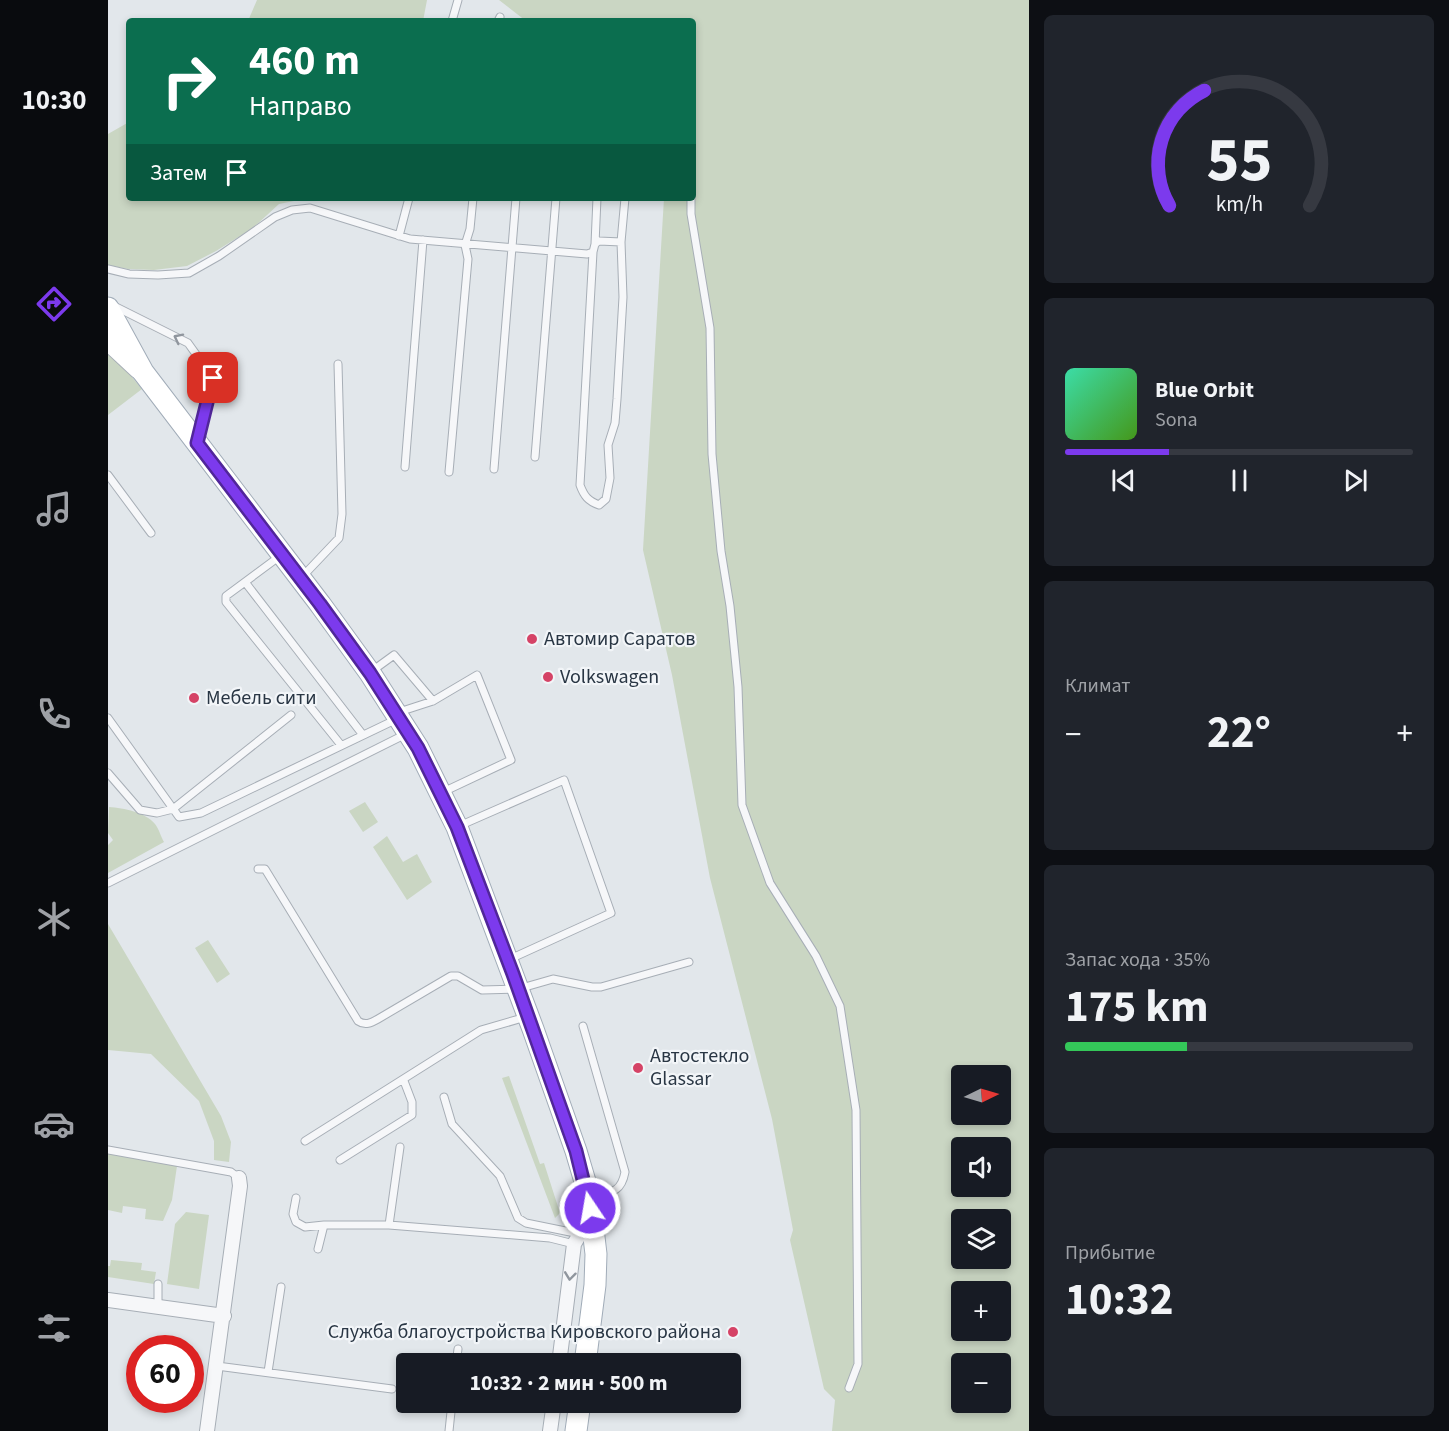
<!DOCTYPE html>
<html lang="ru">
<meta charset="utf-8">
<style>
body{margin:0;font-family:"Source Sans 3",sans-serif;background:#20242c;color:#f1f3f6;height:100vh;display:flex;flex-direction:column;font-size:22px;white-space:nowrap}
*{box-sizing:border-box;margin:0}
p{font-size:20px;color:#9ea1a6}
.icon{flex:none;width:33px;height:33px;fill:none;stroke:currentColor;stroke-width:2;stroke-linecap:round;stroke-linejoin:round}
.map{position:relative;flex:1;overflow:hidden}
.details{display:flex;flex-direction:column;gap:15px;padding:15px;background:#0d0f14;width:420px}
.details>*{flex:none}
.top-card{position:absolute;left:18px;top:18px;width:570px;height:183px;border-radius:6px;box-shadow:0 3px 9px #0003;background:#0b6e4f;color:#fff;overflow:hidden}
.needle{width:39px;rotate:85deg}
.fabs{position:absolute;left:843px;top:1065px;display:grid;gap:12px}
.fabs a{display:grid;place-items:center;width:60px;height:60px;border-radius:6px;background:#171b24;box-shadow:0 3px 9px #0003;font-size:30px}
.speed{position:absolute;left:18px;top:1335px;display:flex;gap:12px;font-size:30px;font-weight:700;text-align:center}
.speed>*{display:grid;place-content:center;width:78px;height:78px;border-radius:50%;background:#171b24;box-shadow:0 3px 9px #0003;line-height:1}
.speed .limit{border:9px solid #d22;background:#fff;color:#111}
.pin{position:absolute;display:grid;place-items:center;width:51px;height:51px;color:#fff;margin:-26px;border-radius:12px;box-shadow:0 3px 9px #0006}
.me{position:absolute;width:66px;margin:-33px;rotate:348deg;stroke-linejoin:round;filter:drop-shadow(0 0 4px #0008)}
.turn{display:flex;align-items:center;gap:21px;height:126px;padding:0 24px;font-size:27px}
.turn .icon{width:78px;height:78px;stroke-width:2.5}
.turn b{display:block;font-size:42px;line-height:51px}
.then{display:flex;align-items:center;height:57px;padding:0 24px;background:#0003;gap:12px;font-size:22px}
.big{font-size:45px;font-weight:700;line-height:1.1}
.details .card{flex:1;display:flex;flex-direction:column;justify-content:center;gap:9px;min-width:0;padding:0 21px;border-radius:9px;background:#20242c}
.details .dial{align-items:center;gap:0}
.dial svg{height:156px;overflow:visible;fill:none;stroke:#363941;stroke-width:7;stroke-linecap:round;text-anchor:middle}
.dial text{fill:#f1f3f6;stroke:none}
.song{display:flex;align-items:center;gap:18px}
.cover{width:72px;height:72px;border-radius:9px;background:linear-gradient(135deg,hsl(160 70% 55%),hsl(100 70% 35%))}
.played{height:6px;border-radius:3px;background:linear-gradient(90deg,#7c3aed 30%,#363941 30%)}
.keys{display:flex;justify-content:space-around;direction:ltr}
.heat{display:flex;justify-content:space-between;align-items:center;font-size:33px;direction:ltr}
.charge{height:9px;border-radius:4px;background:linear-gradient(90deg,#34c759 35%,#363941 0)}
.trip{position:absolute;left:288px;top:1353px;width:345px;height:60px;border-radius:6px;background:#171b24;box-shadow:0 3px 9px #0003;font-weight:700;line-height:60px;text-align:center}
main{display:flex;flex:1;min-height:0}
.menu{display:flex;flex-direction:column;width:108px;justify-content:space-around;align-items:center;background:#090b0e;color:#9ea1a6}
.menu .icon{width:42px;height:42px}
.menu .on{color:#7c3aed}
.menu b{font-size:27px;color:#f1f3f6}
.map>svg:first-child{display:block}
.green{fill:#cad6c3;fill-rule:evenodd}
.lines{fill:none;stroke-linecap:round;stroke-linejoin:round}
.service-casing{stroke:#a7aeb6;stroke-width:9}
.minor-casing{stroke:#a7aeb6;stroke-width:16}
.secondary-casing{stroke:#a7aeb6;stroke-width:22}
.primary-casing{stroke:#a1acb8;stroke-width:23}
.service{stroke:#f6f7f9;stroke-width:7}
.minor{stroke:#f6f7f9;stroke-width:14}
.secondary{stroke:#fff;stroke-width:20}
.primary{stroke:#fff;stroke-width:21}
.oneway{stroke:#90969e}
.route-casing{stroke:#51269a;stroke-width:15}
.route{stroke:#7c3aed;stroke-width:10}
.poi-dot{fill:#d54366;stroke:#f2f5f8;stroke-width:2}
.labels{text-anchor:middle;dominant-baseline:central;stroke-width:4.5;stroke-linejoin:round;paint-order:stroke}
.poi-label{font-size:20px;fill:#293644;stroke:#f2f5f8;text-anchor:start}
</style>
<main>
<nav class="menu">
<b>10:30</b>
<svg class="icon on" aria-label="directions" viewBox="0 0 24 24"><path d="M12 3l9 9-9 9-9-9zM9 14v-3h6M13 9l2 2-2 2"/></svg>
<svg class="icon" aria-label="music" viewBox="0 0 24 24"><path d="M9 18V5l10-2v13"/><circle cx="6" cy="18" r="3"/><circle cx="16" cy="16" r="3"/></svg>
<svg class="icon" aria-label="phone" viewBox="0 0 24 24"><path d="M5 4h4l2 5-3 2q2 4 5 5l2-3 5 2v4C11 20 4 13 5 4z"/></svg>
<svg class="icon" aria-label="climate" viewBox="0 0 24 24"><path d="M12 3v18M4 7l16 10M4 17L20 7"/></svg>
<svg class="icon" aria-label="car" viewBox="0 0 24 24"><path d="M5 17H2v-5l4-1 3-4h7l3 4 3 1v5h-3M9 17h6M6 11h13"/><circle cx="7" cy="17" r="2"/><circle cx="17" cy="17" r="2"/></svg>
<svg class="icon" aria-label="filters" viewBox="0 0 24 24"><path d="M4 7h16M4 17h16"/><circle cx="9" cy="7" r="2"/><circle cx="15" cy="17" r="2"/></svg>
</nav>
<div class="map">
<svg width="921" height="1431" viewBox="0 0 921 1431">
<rect width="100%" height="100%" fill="#e2e7eb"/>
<path class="green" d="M149,0h170l-4,21h-175z
M391,0h530v1431h-197l3,-31 -11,-11 -34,-149 3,-10 -21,-111 -62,-241 -38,-203 -29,-125 21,-352h29v-177h-167zM854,1076h38v38h-38zM854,1148h38v38h-38zM854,1220h38v38h-38zM854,1292h38v38h-38zM854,1364h38v38h-38z
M21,122v76h180l-30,6 -26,24 -37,23 -29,15 -33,4 -26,-1 -20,-4v-131z
M0,351l7,6 27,32 -34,26z
M257,802l13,20 -15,10 -14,-21z
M1,807c15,1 36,5 46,17 4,5 6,13 9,18l-56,31v-28l5,-5 -5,-7z
M279,836l16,26 14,-8 15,28 -25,18 -34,-53z
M0,924l113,192 10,26 -2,20 -15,-2v-19l-15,-40 -48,-47 -43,-4z
M100,940l22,34 -13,9 -22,-35z
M401,1076l31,88 4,-1 16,50 -5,5 -53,-140z
M0,1154l69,12 -5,34 -9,21 -18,-2 1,-10 -23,-3 -1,7 -14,-3z
M78,1212l23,3 -10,74 -32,-5 8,-60z
M3,1260l31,3 -1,7 15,2 -2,12 -46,-7v-11h2z"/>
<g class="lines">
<g class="service-casing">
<path id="service" d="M344,21l6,-21
M390,21l2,-4
M583,198v16l19,114 2,126 9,97 9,55 8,81 4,118 28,78 46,73 24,50 16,104 2,254 -9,24
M291,236l10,-38
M487,244l2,-46
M485,252l-13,233c4,11 8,16 19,20l7,-6 4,-21 -2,-33 7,-22 2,-24 6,-102 -2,-55 4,-44
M0,269l21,5 29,1 31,-2 30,-17 56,-39 17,-7 18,-2 100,31 177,15 6,-2 2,-8 4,-3 22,1
M6,306l74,37 25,35 -15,60
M427,457l21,-259
M297,467l18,-227
M386,469l22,-271
M341,472l19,-213 -3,-14 5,-16 3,-31
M0,475l43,58
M172,556l-54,40v6l115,143
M194,577l37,-39 3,-24 -4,-150
M137,582l118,153
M264,671l22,-16 39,46
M291,712l34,-11 44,-26 34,85 -68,32
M0,718l71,99 22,-4 196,-94
M0,773l32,37 17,3 16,-4 118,-94
M351,826l105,-46 47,133 -101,46
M150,869h7l93,152c7,5 13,2 20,-2l73,-43h7l24,14 36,-1 35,-10 39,8h9l88,-25
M0,883l298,-149
M475,1026l42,146c-4,22 -15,20 -34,23
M336,1097l8,27 48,52 18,42 8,5 54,11
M197,1141l176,-111 45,-13
M0,1150l123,22 8,6
M232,1160l72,-45v-13l-8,-21
M188,1198l-3,16 3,8 9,5 19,-2
M281,1225l11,-78
M210,1249l6,-24h65l161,13 24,6
M50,1307v-23
M348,1364l2,-15
M109,1366l175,23
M160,1372l13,-85
M341,1431l3,-29"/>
</g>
<g class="minor-casing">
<path id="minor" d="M0,1300l116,16
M451,1364l15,-120 6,-10 13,-7
M99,1431l33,-245 -1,-8
M442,1431l4,-29"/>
</g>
<g class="secondary-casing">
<path id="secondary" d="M0,340l31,29"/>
</g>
<g class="primary-casing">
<path id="primary" d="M0,308l35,64 177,232 50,69 48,75 39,79 76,202 43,122 13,44 7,59 -1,31 -10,79
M468,1431l4,-29"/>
</g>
<use href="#service" class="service"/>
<use href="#minor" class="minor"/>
<use href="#secondary" class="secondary"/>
<use href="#primary" class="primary"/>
</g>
<defs><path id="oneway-chevron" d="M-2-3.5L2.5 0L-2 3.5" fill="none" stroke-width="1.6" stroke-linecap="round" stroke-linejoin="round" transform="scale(1.5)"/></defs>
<g class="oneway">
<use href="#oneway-chevron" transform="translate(70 338) rotate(-153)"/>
<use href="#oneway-chevron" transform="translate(462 1276) rotate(97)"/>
</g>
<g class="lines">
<g class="route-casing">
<path id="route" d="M105,378l-16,65 123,161 50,69 48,75 39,79 56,147 63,177 14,57"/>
</g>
<use href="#route" class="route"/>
</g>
<g class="poi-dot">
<circle cx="424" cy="639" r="6"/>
<circle cx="440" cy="677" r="6"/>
<circle cx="86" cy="698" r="6"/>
<circle cx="530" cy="1068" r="6"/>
<circle cx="625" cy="1332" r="6"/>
</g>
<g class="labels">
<g class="poi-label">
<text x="436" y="639">Автомир Саратов</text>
<text x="452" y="677">Volkswagen</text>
<text x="98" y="698">Мебель сити</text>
<text x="542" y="1056">Автостекло<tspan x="542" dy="23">Glassar</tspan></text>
<text x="613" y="1332" text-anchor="end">Служба благоустройства Кировского района</text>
</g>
</g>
</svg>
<div class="fabs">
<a><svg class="needle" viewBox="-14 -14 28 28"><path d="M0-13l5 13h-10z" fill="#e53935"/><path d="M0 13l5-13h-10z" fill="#9ea1a6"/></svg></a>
<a><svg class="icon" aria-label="sound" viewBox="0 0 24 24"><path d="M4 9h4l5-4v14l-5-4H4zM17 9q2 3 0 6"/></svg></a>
<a><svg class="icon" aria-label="layers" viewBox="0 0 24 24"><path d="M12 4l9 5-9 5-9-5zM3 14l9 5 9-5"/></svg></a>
<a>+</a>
<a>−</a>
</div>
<div class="speed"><div class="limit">60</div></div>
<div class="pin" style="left:105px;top:378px;background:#d93025"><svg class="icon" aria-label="arrive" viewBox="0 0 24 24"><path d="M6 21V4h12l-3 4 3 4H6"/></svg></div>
<svg class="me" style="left:482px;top:1208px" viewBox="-20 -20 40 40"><circle r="17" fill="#7c3aed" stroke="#fff" stroke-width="3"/><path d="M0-11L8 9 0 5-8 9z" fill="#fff"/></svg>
<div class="trip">10:32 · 2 мин · 500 m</div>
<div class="top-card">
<div class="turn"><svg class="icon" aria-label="right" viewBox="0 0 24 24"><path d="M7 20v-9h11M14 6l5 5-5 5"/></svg><div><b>460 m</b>Направо</div></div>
<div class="then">Затем<svg class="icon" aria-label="arrive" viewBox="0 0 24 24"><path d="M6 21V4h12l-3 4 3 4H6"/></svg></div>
</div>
</div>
<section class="details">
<div class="card dial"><svg viewBox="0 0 100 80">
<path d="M14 69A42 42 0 1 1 86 69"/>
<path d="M14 69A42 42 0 0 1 32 10" stroke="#7c3aed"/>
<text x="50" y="56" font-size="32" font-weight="700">55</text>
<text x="50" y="72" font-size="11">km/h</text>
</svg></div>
<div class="card">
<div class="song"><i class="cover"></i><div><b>Blue Orbit</b><p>Sona</p></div></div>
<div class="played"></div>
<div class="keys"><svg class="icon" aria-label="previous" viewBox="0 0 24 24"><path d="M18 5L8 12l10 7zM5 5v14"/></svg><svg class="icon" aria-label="pause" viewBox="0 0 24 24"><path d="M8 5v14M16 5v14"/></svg><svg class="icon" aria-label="next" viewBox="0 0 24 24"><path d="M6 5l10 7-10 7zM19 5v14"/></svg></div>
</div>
<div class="card"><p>Климат</p>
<div class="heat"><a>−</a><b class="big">22°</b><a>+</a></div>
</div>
<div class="card"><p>Запас хода · 35%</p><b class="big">175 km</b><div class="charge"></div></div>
<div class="card"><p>Прибытие</p><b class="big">10:32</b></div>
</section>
</main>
